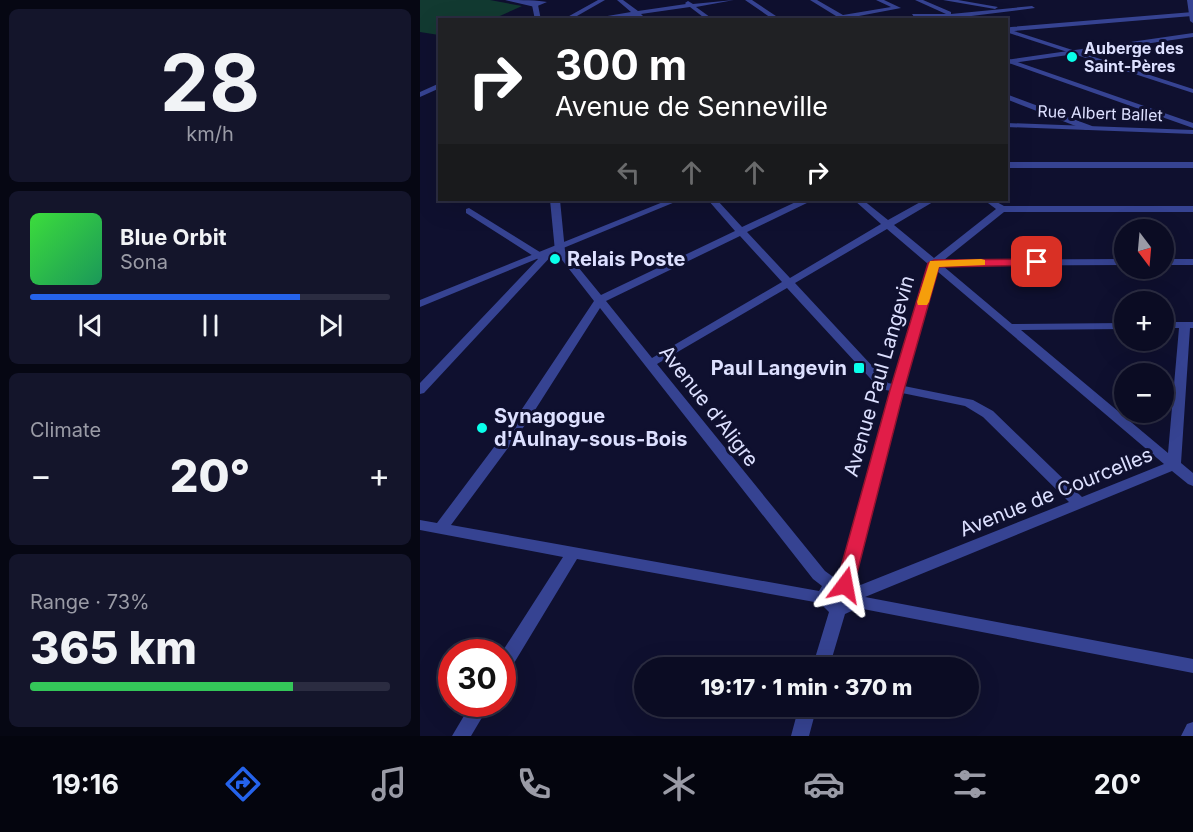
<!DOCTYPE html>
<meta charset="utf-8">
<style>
body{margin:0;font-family:Inter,sans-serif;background:#14152b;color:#f1f3f6;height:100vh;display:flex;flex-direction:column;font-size:22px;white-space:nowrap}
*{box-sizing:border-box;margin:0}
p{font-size:20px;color:#9a9ba6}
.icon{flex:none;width:33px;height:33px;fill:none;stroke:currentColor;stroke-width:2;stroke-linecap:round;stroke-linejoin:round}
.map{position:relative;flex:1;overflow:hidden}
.panel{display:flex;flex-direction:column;gap:9px;padding:9px;background:#060713;width:420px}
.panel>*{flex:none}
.top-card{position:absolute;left:18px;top:18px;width:570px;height:183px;border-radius:0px;box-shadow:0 6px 24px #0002,0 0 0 2px #2b2c41;background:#202124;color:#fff;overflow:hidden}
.needle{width:39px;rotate:164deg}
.tools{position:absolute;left:694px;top:219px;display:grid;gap:12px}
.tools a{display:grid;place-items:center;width:60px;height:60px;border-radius:50%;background:#0b0c23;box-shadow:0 6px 24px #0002,0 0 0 2px #2b2c41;font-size:30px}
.speed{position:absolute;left:18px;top:639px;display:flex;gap:12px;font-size:30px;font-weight:700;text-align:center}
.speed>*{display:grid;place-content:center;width:78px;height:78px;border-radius:50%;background:#0b0c23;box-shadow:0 6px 24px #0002,0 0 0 2px #2b2c41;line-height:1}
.speed .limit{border:9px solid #d22;background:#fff;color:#111}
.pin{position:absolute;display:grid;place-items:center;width:51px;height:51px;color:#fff;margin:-26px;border-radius:12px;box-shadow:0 3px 9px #0006}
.me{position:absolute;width:66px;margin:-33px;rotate:13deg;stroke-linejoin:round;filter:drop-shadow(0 0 4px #0008)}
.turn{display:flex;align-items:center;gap:21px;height:126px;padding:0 18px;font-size:27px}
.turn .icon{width:78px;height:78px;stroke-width:2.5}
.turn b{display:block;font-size:42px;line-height:51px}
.lanes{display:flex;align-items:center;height:57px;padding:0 18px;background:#0003;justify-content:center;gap:30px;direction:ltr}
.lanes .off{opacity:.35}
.big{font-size:45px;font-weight:800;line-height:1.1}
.panel .tile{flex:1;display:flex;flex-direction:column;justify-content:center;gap:9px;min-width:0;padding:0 21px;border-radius:9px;background:#14152b}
.panel .dial{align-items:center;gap:0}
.dial b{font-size:78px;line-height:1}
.song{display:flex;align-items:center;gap:18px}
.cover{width:72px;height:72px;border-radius:9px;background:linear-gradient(135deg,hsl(120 70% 55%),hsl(150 70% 35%))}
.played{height:6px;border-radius:3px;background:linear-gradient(90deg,#2563eb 75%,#2b2c41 75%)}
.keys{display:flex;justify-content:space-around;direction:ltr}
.heat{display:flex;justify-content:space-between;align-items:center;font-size:33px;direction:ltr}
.charge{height:9px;border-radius:4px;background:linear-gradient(90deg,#34c759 73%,#2b2c41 0)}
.trip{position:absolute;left:214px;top:657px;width:345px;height:60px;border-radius:30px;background:#0b0c23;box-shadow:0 6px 24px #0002,0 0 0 2px #2b2c41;font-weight:800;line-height:60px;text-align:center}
.tab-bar{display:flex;height:96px;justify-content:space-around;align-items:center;background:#04050e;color:#9a9ba6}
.tab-bar .icon{width:42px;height:42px}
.tab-bar .active{color:#2563eb}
.tab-bar b{font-size:27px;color:#f1f3f6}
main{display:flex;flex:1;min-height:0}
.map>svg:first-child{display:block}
.green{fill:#123a31}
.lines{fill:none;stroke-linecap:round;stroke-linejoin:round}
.minor{fill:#364392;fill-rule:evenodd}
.tertiary{fill:#364392;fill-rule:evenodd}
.route{fill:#e11d48;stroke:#92132f;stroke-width:1.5}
.slow{fill:#f59e0b}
.poi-dot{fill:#09ffeb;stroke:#0f102f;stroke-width:2}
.labels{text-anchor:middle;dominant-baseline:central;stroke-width:6;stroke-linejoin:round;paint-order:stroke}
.far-poi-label{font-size:16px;font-weight:bold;fill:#dde0ff;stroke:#0f102f;text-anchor:start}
.far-street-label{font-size:16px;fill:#dde0ff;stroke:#0f102f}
.poi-label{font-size:20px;font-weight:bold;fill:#dde0ff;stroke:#0f102f;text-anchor:start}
.street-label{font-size:20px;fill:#dde0ff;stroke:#0f102f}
</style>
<main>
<section class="panel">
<div class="tile dial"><b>28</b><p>km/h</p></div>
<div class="tile">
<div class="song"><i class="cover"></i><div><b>Blue Orbit</b><p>Sona</p></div></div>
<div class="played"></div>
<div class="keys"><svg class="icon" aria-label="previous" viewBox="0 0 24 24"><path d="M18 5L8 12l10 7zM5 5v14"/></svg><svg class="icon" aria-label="pause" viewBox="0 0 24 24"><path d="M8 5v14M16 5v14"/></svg><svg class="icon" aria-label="next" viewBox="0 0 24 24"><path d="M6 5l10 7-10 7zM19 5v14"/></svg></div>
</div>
<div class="tile"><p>Climate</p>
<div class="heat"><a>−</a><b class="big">20°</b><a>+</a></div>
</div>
<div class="tile"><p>Range · 73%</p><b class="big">365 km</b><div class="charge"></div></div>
</section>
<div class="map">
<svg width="773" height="736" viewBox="0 0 773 736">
<rect width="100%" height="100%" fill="#0f102f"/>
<path class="green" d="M0,0h70l32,6 -29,13 -53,1 -1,15 -19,-3z"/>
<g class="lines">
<path class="minor" d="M178,0h7l-35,20h-8z
M197,0h6l15,11 48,-7 -1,-1 3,-2 5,3 41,-4 -38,7 18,13h-7l-17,-13 -49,7 2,2 -3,2c-8,-5 -43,2 -56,2l47,-8z
M325,0h7l30,20h-8z
M390,0h7l26,15 48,-8 -15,-7h8l17,8 -58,11 -26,1 19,-4z
M495,0h8l28,12v2l81,-8 3,2 -80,10 -41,-1 -2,-3h34z
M523,0h15l40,7 -3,2z
M115,3l3,2 3,15h-6l-3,-15z
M773,12l-1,4 -178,15 179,58v4l-187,-61v-4l5,-1z
M586,58l187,65v5l-187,-66z
M20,83v5l-20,9v-5z
M586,94l86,32 1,2 -7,2 -80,-31z
M586,162h187v6h-187z
M130,200h10l5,51 36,44 134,-64 -27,-31h9l25,27 58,-27h10l-1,2 -62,30 43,46 91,-54 -27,-24h9l25,20 36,-20h10l-1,2 -39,23 40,33 62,-49 -12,-9h9l11,6h189v6h-189l-60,48 181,-1v6l-182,1 69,58 113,-1v6l-104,1 147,123 11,-125h-15v-6h29v6h-3l-9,135 12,10v13l-5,-2 -16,-13 -307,126 328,62v14l-335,-65 -13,6 -16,54h-17l17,-56 -9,-9 -243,-44 -69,114 -6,2v-23l61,-95 -143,-27v-10l17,3 81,-108 76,-114 -39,-50zM467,229l41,35 -35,120 -5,-1 -93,-100zM320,236l42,46 -130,76 -46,-57zM517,271l227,193 -82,33 -89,-86 -20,-11 -69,-14zM367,288l93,101 11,2 -52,188h-3l-11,-8 -168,-207zM180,308l213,271 9,7 -3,5 -368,-66 77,-104zM482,393l63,13 18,11 86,85 -211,84 -5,-3zM420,591l5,3 1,7 -6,1 -5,-3v-5z
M49,208l74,46 6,-4 5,3 -130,140 -4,1v-11l118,-124 -72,-46v-4z
M744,259h29v6h-29z
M51,704h19l-19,32h-19z
M379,706h18l-8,30h-18z
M773,722v14h-12l6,-12z"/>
<path class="tertiary" d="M85,0c10,0 34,0 42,2l-12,5z
M767,0h6v23l-3,-2z
M773,33v4l-187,27v-4z
M586,123l187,7v4l-187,-7z
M248,200h12l-260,107v-7z"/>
</g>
<path class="route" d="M617,259l6,3 -2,3 -102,2 -35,123 -50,195 -3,5 -6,3 -7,-3 -2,-5 54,-195 38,-127 6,-3z"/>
<path class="slow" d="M561,259l4,1v5l-46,2 -10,35 -2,3h-9l-1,-3 13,-41z"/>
<g class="poi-dot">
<circle cx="652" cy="57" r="6"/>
<circle cx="135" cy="259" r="6"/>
<rect x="433" y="362" width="12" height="12" rx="3"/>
<circle cx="62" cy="428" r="6"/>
</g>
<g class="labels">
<g class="far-poi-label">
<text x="664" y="48">Auberge des<tspan x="664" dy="18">Saint-Pères</tspan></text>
</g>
<g class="far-street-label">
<text transform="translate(680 113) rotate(2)">Rue Albert Ballet</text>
</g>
<g class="poi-label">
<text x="147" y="259">Relais Poste</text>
<text x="427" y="368" text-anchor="end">Paul Langevin</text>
<text x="74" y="416">Synagogue<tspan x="74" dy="23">d'Aulnay-sous-Bois</tspan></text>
</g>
<g class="street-label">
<text transform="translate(459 376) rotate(-74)">Avenue Paul Langevin</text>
<text transform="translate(289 406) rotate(52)">Avenue d'Aligre</text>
<text transform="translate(636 492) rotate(-22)">Avenue de Courcelles</text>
</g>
</g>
</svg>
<div class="tools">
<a><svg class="needle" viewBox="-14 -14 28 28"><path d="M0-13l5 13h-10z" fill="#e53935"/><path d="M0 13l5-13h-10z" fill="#9a9ba6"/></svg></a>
<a>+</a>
<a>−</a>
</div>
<div class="speed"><div class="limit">30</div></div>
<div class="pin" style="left:617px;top:262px;background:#d93025"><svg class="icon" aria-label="arrive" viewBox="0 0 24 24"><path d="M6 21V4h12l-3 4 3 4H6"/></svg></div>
<svg class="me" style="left:425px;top:585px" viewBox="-20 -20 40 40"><path d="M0-17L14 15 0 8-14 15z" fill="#e11d48" stroke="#fff" stroke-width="4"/></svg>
<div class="trip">19:17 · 1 min · 370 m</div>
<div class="top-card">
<div class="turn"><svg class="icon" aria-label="right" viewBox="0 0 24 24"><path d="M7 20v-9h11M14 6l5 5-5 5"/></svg><div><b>300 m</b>Avenue de Senneville</div></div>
<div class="lanes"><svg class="icon off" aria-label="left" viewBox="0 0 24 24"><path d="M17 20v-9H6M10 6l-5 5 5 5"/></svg><svg class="icon off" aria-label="ahead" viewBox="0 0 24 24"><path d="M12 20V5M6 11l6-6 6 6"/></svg><svg class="icon off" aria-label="ahead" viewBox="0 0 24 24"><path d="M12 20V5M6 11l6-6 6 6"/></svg><svg class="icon" aria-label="right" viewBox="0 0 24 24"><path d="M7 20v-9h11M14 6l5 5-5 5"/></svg></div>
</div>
</div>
</main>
<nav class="tab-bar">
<b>19:16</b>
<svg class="icon active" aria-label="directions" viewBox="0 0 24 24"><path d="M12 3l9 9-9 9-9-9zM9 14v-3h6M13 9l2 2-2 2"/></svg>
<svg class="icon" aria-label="music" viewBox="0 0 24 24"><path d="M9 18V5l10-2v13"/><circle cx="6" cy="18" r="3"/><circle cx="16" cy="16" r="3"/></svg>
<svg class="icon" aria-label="phone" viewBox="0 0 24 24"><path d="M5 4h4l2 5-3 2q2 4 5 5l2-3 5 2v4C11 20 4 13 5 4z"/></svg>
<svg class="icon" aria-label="climate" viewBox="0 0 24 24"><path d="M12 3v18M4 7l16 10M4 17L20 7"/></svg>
<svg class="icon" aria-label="car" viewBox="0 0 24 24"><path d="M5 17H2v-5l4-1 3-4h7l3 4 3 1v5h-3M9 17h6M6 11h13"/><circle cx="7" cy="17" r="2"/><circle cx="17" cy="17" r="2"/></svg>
<svg class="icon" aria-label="filters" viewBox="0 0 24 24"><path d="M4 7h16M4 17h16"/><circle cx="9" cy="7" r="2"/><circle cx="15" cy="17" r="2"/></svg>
<b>20°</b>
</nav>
